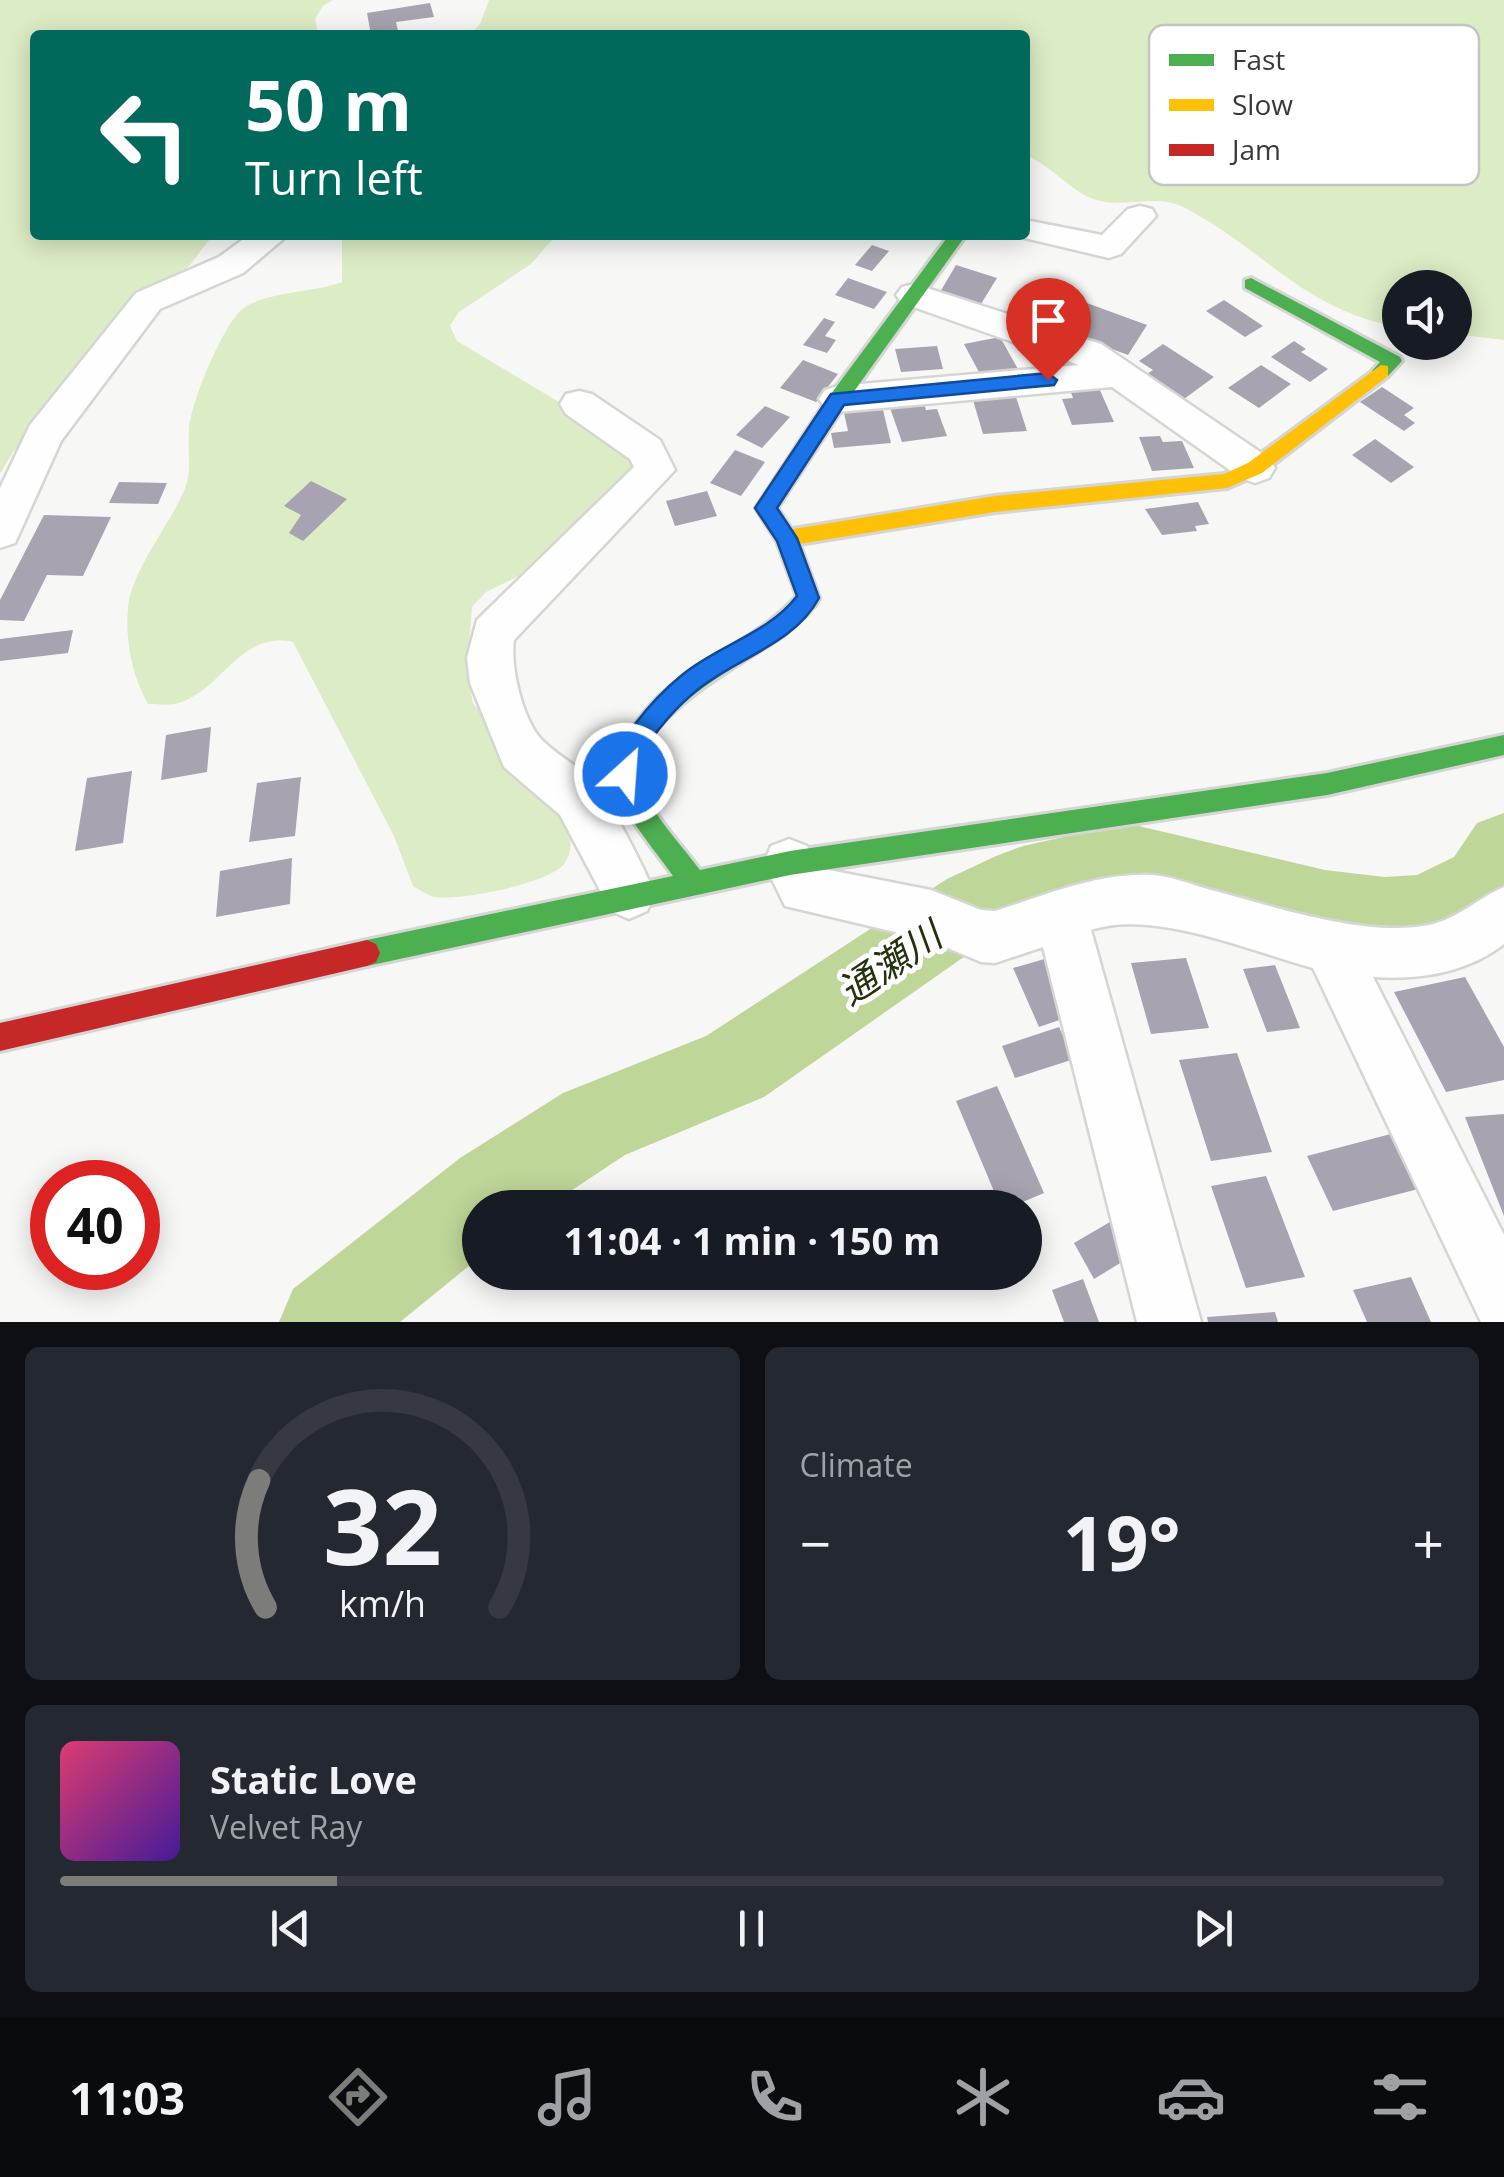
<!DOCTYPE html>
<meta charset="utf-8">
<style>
body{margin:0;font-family:"Open Sans","Noto Sans JP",sans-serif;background:#242831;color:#f1f3f6;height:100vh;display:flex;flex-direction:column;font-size:38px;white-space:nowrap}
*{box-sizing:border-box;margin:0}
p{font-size:32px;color:#9ea1a6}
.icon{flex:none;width:55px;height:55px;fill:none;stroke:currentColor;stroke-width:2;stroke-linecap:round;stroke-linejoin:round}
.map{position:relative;height:1322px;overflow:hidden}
.details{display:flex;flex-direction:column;gap:25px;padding:25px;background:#0d0f14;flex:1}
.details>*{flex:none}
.banner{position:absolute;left:30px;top:30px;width:1000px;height:210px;border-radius:10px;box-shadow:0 5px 25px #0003;background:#00695c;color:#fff;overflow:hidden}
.controls{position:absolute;left:1382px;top:270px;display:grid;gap:20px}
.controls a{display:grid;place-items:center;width:90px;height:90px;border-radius:50%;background:#171b24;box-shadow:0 5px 25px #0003;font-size:50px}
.speed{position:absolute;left:30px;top:1160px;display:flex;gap:20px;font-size:50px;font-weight:700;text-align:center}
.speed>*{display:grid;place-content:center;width:130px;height:130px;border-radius:50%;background:#171b24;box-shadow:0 5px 25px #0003;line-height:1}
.speed .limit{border:15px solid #d22;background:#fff;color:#111}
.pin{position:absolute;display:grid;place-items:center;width:85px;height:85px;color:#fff;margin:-102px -42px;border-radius:50% 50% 50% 0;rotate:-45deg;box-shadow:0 0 10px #0007}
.pin .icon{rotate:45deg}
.me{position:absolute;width:110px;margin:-55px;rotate:26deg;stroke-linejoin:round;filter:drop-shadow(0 0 8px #0008)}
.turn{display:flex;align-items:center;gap:35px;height:210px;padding:0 50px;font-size:45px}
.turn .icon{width:130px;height:130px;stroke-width:2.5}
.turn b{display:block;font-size:70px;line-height:85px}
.big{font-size:75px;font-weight:700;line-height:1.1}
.details .widget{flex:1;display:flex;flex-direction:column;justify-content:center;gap:15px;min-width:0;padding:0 35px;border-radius:15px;background:#242831}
.details .dial{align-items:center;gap:0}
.dial svg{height:260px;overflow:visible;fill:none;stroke:#363941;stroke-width:7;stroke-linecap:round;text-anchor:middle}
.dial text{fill:#f1f3f6;stroke:none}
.song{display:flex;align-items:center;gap:30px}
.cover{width:120px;height:120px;border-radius:15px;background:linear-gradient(135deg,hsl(340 70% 55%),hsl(260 70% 35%))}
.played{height:10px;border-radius:5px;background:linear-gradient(90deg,#7c7c7a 20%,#363941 20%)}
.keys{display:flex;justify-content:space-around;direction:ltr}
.heat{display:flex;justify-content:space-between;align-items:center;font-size:55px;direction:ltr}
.details .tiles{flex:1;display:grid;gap:25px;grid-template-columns:1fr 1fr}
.widget:last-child{grid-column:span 2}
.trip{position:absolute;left:462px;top:1190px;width:580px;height:100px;border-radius:50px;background:#171b24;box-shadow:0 5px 25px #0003;font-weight:700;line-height:100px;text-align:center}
.tab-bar{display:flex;height:160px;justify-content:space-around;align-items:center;background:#090b0e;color:#9ea1a6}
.tab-bar .icon{width:70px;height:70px}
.tab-bar .current{color:#7c7c7a}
.tab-bar b{font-size:45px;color:#f1f3f6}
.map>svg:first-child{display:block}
.green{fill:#dcecc4}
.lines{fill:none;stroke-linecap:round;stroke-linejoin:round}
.river{fill:#bed798;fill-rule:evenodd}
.building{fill:#a7a3b1}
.street-casing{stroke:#d5d5d4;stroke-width:5}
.fast-casing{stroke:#d5d5d4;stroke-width:6}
.slow-casing{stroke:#d5d5d4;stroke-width:6}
.jam-casing{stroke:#d5d5d4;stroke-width:6}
.street{fill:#fefefe;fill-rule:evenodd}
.fast{fill:#4caf50;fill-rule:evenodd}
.slow{fill:#ffc107;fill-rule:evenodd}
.jam{fill:#c62828;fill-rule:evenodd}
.route{fill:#1a73e8;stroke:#114b97;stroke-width:2.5}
.labels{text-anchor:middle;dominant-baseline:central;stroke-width:10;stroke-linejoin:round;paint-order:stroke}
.near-water-label{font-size:38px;font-style:italic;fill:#25320d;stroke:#fff}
.key{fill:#fff;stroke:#c4c4c3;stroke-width:2.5}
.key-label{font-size:28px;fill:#393938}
</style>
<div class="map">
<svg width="1504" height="1322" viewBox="0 0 1504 1322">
<rect width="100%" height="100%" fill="#f7f8f6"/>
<path class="green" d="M0,0h333l-10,6 -8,13 4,16h-284v200h178l-23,30 -58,56 -119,131 -13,22z
M489,0h1015v340l-49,-6v-46h-55v39c-94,-15 -135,-77 -213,-118 -30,-17 -60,0 -91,-9 -25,-8 -45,-35 -71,-45v-120h-556l11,-11z
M342,235h214l-25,29 -72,48 -9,14 7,15 152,91 25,30 -4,11 -97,96 -47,23 -14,15 -5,67 6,29 93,116c5,15 8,31 -2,45 -16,20 -105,37 -130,33 -7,-2 -14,-7 -21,-11l-19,-50 -101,-194c-53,-11 -70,47 -114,61 -9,3 -21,1 -31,1 -16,-28 -23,-63 -20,-96 3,-37 41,-82 56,-117 9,-21 3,-39 5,-60 1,-28 32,-100 51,-120 19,-19 74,-18 102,-29z"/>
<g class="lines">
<path class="river" d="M1504,813v98l-82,39 -37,3 -60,-9 -199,-49 -93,21 -32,15 -237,166 -139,58 -80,53h-65v49l-80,65h-121l14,-33 167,-131 103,-65 143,-57 241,-157 49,-23 27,-10 103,-23 199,47 60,7 32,-2 37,-18 23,-34z"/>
</g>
<path class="building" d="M430,3l4,14 -38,5 3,13h-28l-4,-22z
M872,245l17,6 -17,20 -17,-6z
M956,265l41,13 -16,26 -41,-12z
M848,278l39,14 -13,17 -39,-14z
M1031,284l28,10 -16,24 -28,-10z
M1224,300l39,26 -18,11 -39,-26z
M1084,302l63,23 -19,30 -64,-24z
M824,318l11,4 -10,14 11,4 -9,13 -24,-8z
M1000,337l18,32 -37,7 -17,-32z
M1294,341l12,8 -5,3 27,17 -18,13 -39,-25z
M1163,344l51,33 -30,22 -37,-25 6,-4 -14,-9z
M937,346l6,23 -42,3 -6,-23z
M803,360l35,14 -22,28 -36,-14z
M1261,365l30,19 -32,24 -31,-20z
M1382,387l32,21 -10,7 11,8 -11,8 -44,-29z
M1099,388l15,34 -42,3 -10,-26 11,-1 -3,-8z
M1016,397l11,34 -44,3 -10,-34z
M924,403l2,7 11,-1 10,27 -45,6 -12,-34z
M765,406l25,11 -28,31 -26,-13z
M883,410l8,33 -57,5 -3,-15 17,-2 -4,-18z
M1160,436l3,6 19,-1 12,27 -42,3 -13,-34z
M1375,439l39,28 -23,16 -39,-28z
M735,450l30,12 -24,34 -31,-13z
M311,481l36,18 -44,42 -14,-8 12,-18 -17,-9z
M119,482l48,1 -9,21 -49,-1z
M707,491l10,25 -42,10 -9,-25z
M1198,502l11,22 -14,2 2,5 -35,4 -17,-26z
M44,515l67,2 -28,59 -36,-1 -23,46 -24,-1v-20z
M73,630l-5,23 -68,8v-22z
M211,727l-4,45 -46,8 5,-45z
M132,771l-9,72 -48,8 12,-73z
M301,777l-6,59 -46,6 8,-59z
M292,858l-2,46 -74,13 4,-46z
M1048,958l26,57 -35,12 -26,-59z
M1186,958l23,70 -58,6 -20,-71z
M1275,965l25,63 -33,4 -24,-63z
M1465,977l39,70v33l-58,12 -52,-100z
M1059,1027l15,32 -59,19 -13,-32z
M1237,1053l35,99 -61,9 -32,-101z
M997,1086l47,107 -36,15h-7l-45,-107z
M1504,1114v102l-39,-99z
M1402,1131l28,55 -97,25 -26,-55z
M1266,1176l39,101 -59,11 -35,-102z
M1115,1219l20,35 -41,25 -20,-36z
M1411,1277l20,45h-64l-14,-32z
M1083,1279l16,43h-35l-12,-32z
M1275,1312l3,10h-70l-1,-5z"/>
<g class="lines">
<g class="street-casing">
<path id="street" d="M1140,206l12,3 4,7 -35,38 -12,4 -97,-23h13v-15l77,15 26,-26z
M249,235h39l-45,38 -83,36 -99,132 -46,102 -15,5v-60l30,-63 106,-132 83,-36z
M914,284l187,60 168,114 6,10 -6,10 -14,5 -14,-5 -129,-91 -274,25 -13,-4 -6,-9 6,-9 13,-4 241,-21 -177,-62 -6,-8 6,-8z
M579,391l13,3 68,46 15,30 -161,170c-4,27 9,82 29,101 16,16 40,27 53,45 23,31 43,72 59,108l-8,17 -18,8 -18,-8 -51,-96 -56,-48 -34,-84 -3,-25 10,-38 157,-153 -4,-8 -64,-45 -6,-10 6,-10z
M789,839l18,7 12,22 112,22 50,20 14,1c52,-16 101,-38 156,-36 20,1 41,10 60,15 62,16 154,48 218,35 29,-6 49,-27 75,-38v57c-37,29 -85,36 -131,33l131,258v87h-23l-168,-354c-63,-17 -159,-59 -222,-38l110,392h-64l-94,-375 -48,16 -14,-1 -52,-22 -144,-34 -21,-43 7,-17z"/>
</g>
<g class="fast-casing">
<path id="fast" d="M949,235h17l-121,169 -68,104 20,30 22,60 -3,6c-12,14 -25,26 -40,36 -35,24 -154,87 -136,141 11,33 40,62 60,89l90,-19 537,-78 177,-38v20l-177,40 -537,80 -423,91 -9,-4 -4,-9 4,-9 9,-4 306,-64c-20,-29 -54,-65 -59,-100 -2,-13 6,-26 12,-37 45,-78 118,-84 171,-143l-20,-55 -21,-33 75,-114z
M1251,278l149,79 2,4 -14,15h-14l-2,-5 8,-9 -135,-74v-8z"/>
</g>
<g class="slow-casing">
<path id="slow" d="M1381,365l7,1v10l-126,97 -35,15 -232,24 -208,34 -10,-8 10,-8 208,-34 229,-22 24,-11z"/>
</g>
<g class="jam-casing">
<path id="jam" d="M367,940l9,4 4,9 -4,9 -9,4 -367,85v-28z"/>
</g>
<use href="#street" class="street"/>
<use href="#fast" class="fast"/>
<use href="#slow" class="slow"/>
<use href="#jam" class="jam"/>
</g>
<path class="route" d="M1048,373l9,7 -3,5 -210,20 -67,103 20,30 22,60c-24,45 -79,59 -118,89 -22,17 -49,46 -61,72 -4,7 -3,15 -7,22l-8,3 -9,-3c-14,-30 44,-88 66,-106 36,-30 86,-41 115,-79l-20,-55 -22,-33 76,-114z"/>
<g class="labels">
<g class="near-water-label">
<text transform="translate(889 962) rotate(-34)">通瀬川</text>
</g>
</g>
<rect x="1149" y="25" width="330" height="160" rx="15" class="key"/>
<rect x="1169" y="54" width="45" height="12" fill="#4caf50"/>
<rect x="1169" y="99" width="45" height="12" fill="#ffc107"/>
<rect x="1169" y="144" width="45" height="12" fill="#c62828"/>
<g class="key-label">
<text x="1232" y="70">Fast</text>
<text x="1232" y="115">Slow</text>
<text x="1232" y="160">Jam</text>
</g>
</svg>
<div class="controls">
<a><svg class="icon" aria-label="sound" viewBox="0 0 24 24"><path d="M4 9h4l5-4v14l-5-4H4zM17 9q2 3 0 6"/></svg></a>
</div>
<div class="speed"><div class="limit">40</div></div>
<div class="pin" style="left:1048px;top:380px;background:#d93025"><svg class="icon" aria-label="arrive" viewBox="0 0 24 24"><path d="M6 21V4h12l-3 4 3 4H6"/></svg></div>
<svg class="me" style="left:625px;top:774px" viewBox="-20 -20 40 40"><circle r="17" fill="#1a73e8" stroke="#fff" stroke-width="3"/><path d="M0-11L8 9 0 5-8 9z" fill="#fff"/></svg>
<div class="trip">11:04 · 1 min · 150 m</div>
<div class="banner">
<div class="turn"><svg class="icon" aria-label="left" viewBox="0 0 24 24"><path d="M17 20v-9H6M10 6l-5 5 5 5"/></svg><div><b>50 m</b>Turn left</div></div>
</div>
</div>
<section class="details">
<div class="tiles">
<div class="widget dial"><svg viewBox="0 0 100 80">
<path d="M14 69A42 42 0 1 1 86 69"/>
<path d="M14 69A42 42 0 0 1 12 30" stroke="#7c7c7a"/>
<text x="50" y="56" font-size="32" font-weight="700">32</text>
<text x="50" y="72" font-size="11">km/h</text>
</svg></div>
<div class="widget"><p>Climate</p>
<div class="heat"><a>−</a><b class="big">19°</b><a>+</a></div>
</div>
<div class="widget">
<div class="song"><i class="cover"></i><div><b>Static Love</b><p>Velvet Ray</p></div></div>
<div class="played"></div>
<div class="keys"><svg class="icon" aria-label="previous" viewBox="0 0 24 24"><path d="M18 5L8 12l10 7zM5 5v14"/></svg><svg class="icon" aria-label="pause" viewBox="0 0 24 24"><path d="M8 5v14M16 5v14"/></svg><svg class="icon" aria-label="next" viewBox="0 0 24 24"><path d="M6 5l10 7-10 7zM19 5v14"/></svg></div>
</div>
</div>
</section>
<nav class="tab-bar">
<b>11:03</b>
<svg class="icon current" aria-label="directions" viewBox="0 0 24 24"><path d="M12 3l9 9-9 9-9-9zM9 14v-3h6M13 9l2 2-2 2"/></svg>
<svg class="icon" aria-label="music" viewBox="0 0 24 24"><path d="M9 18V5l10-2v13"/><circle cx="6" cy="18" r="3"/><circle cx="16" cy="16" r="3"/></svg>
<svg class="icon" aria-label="phone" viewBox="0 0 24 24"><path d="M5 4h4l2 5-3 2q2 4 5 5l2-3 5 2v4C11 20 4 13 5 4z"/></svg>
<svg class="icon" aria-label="climate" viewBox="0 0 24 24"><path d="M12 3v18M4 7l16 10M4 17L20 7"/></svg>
<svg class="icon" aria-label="car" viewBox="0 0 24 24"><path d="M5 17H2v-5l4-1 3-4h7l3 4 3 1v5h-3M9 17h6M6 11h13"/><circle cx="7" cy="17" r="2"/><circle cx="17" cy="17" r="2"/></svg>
<svg class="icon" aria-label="filters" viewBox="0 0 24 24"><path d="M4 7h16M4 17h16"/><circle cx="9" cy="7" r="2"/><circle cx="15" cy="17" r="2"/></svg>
</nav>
